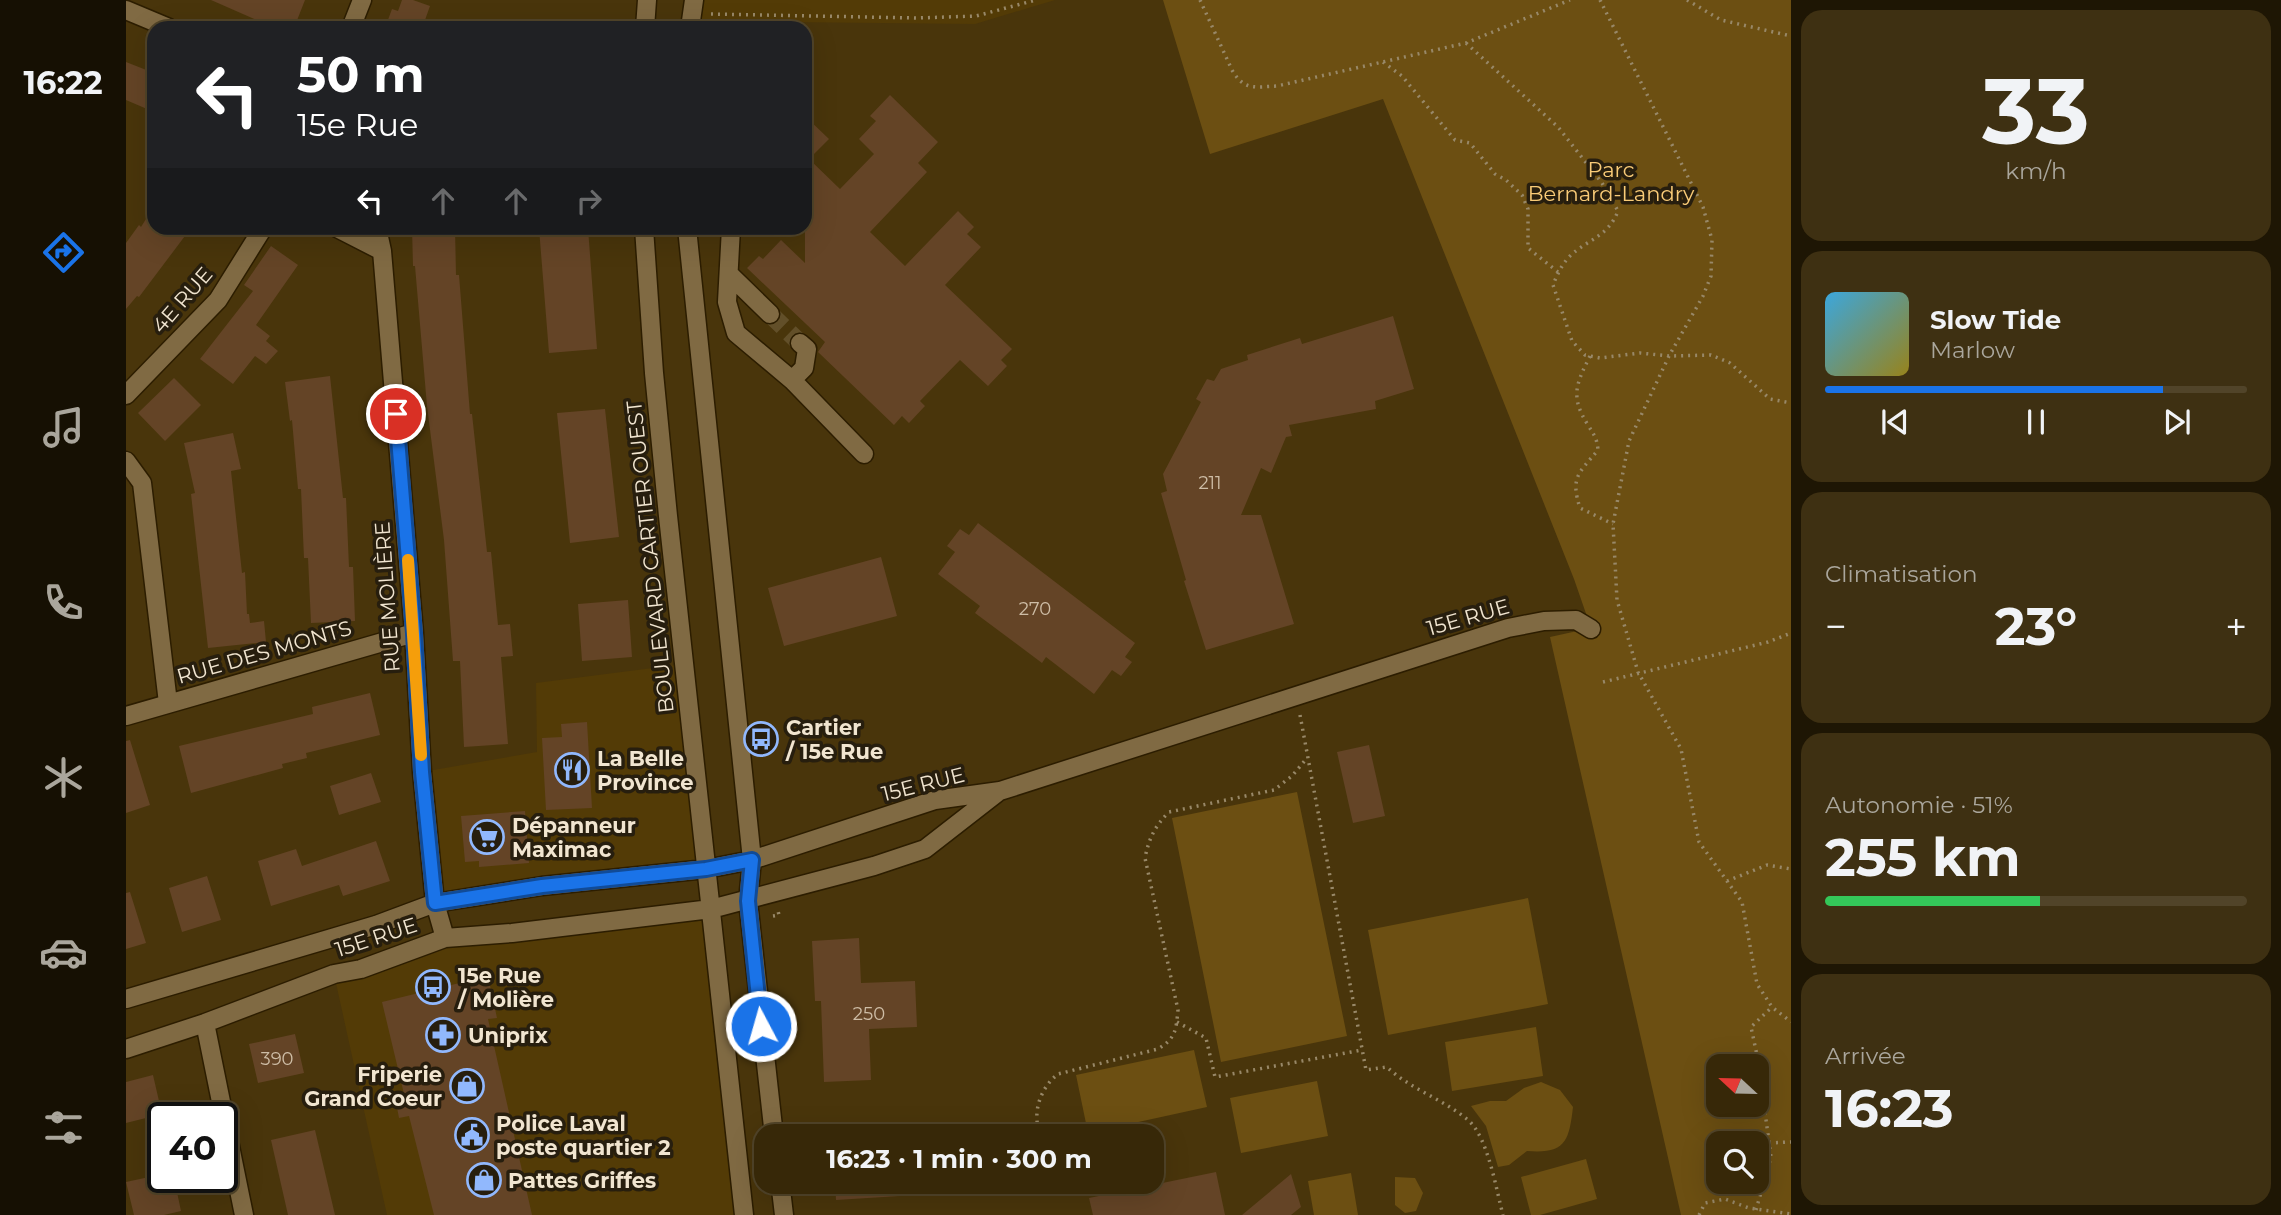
<!DOCTYPE html>
<html lang="fr">
<meta charset="utf-8">
<style>
body{margin:0;font-family:Montserrat,sans-serif;background:#3e3012;color:#f1f3f6;height:100vh;display:flex;flex-direction:column;font-size:26px;white-space:nowrap}
*{box-sizing:border-box;margin:0}
p{font-size:23px;color:#aaa69c}
.icon{flex:none;width:38px;height:38px;fill:none;stroke:currentColor;stroke-width:2;stroke-linecap:round;stroke-linejoin:round}
.map{position:relative;flex:1;overflow:hidden}
.side{display:flex;flex-direction:column;gap:10px;padding:10px;background:#1e1604;width:490px}
.side>*{flex:none}
.hud{position:absolute;left:21px;top:21px;width:665px;height:214px;border-radius:21px;box-shadow:0 7px 28px #0002,0 0 0 2px #514429;background:#202124;color:#fff;overflow:hidden}
.needle{width:46px;rotate:292deg}
.tools{position:absolute;left:1580px;top:1054px;display:grid;gap:14px}
.tools a{display:grid;place-items:center;width:63px;height:63px;border-radius:14px;background:#372808;box-shadow:0 7px 28px #0002,0 0 0 2px #514429;font-size:35px}
.speed{position:absolute;left:21px;top:1102px;display:flex;gap:14px;font-size:35px;font-weight:700;text-align:center}
.speed>*{display:grid;place-content:center;width:91px;height:91px;border-radius:50%;background:#372808;box-shadow:0 7px 28px #0002,0 0 0 2px #514429;line-height:1}
.speed .limit{border:4px solid #111;border-radius:10px;background:#fff;color:#111}
.pin{position:absolute;display:grid;place-items:center;width:60px;height:60px;color:#fff;margin:-30px;border:4px solid #fff;border-radius:50%;box-shadow:0 2px 7px #0007}
.me{position:absolute;width:77px;margin:-38px;rotate:354deg;stroke-linejoin:round;filter:drop-shadow(0 0 5px #0008)}
.turn{display:flex;align-items:center;gap:24px;height:147px;padding:0 35px;font-size:32px}
.turn .icon{width:91px;height:91px;stroke-width:2.5}
.turn b{display:block;font-size:49px;line-height:60px}
.lanes{display:flex;align-items:center;height:66px;padding:0 35px;background:#0003;justify-content:center;gap:35px;direction:ltr}
.lanes .off{opacity:.35}
.big{font-size:52px;font-weight:700;line-height:1.1}
.side .widget{flex:1;display:flex;flex-direction:column;justify-content:center;gap:10px;min-width:0;padding:0 24px;border-radius:21px;background:#3e3012}
.side .dial{align-items:center;gap:0}
.dial b{font-size:91px;line-height:1}
.song{display:flex;align-items:center;gap:21px}
.cover{width:84px;height:84px;border-radius:10px;background:linear-gradient(135deg,hsl(200 70% 55%),hsl(50 70% 35%))}
.played{height:7px;border-radius:4px;background:linear-gradient(90deg,#1a73e8 80%,#514429 80%)}
.keys{display:flex;justify-content:space-around;direction:ltr}
.heat{display:flex;justify-content:space-between;align-items:center;font-size:38px;direction:ltr}
.charge{height:10px;border-radius:5px;background:linear-gradient(90deg,#34c759 51%,#514429 0)}
.trip{position:absolute;left:628px;top:1124px;width:410px;height:70px;border-radius:21px;background:#372808;box-shadow:0 7px 28px #0002,0 0 0 2px #514429;font-weight:700;line-height:70px;text-align:center}
main{display:flex;flex:1;min-height:0}
.dock{display:flex;flex-direction:column;width:126px;justify-content:space-around;align-items:center;background:#161003;color:#aaa69c}
.dock .icon{width:49px;height:49px}
.dock .current{color:#1a73e8}
.dock b{font-size:32px;color:#f1f3f6}
.map>svg:first-child{display:block}
.built{fill:#533b06}
.green{fill:#6c4f12;fill-rule:evenodd}
.building{fill:#644426}
.lines{fill:none;stroke-linecap:round;stroke-linejoin:round}
.minor-tunnel{stroke:#624f29;stroke-width:18;stroke-dasharray:18 9;stroke-linecap:butt}
.minor-casing{stroke:#2c1d00;stroke-width:21}
.path{stroke:#988868;stroke-width:3.5;stroke-dasharray:2 5;stroke-linecap:butt}
.minor{stroke:#806a43;stroke-width:18}
.route-casing{stroke:#114b97;stroke-width:18}
.route{stroke:#1a73e8;stroke-width:12}
.slow{stroke:#f59e0b;stroke-width:12}
.labels{text-anchor:middle;dominant-baseline:central;stroke-width:7;stroke-linejoin:round;paint-order:stroke}
.number-label{font-size:18px;fill:#cebda6}
.park-label{font-size:21px;fill:#f9cb77;stroke:#271e0e}
.street-label{font-size:21px;fill:#f1e5d0;stroke:#271e0e}
.poi-label{font-size:21px;font-weight:bold;fill:#f1e5d0;stroke:#271e0e;text-anchor:start}
</style>
<main>
<nav class="dock">
<b>16:22</b>
<svg class="icon current" aria-label="directions" viewBox="0 0 24 24"><path d="M12 3l9 9-9 9-9-9zM9 14v-3h6M13 9l2 2-2 2"/></svg>
<svg class="icon" aria-label="music" viewBox="0 0 24 24"><path d="M9 18V5l10-2v13"/><circle cx="6" cy="18" r="3"/><circle cx="16" cy="16" r="3"/></svg>
<svg class="icon" aria-label="phone" viewBox="0 0 24 24"><path d="M5 4h4l2 5-3 2q2 4 5 5l2-3 5 2v4C11 20 4 13 5 4z"/></svg>
<svg class="icon" aria-label="climate" viewBox="0 0 24 24"><path d="M12 3v18M4 7l16 10M4 17L20 7"/></svg>
<svg class="icon" aria-label="car" viewBox="0 0 24 24"><path d="M5 17H2v-5l4-1 3-4h7l3 4 3 1v5h-3M9 17h6M6 11h13"/><circle cx="7" cy="17" r="2"/><circle cx="17" cy="17" r="2"/></svg>
<svg class="icon" aria-label="filters" viewBox="0 0 24 24"><path d="M4 7h16M4 17h16"/><circle cx="9" cy="7" r="2"/><circle cx="15" cy="17" r="2"/></svg>
</nav>
<div class="map">
<svg width="1665" height="1215" viewBox="0 0 1665 1215">
<rect width="100%" height="100%" fill="#49350b"/>
<path class="built" d="M568,0h361l-80,24 -284,-3z
M558,664l22,205 -271,34 -13,-131 115,-20 -1,-69z
M585,909l33,306h-357l-53,-241 111,-36z"/>
<path class="green" d="M1037,0h628v1215h-110l-131,-578 41,-9 -17,-49 -191,-480 -173,55zM1592,1066h39v38h-39zM1592,1143h39v38h-39z
M1171,792l50,244 -126,26 -49,-244z
M1402,898l20,106 -160,31 -20,-105z
M1410,1027l7,49 -91,15 -7,-49z
M1068,1050l13,57 -119,26 -12,-58z
M1191,1081l11,55 -87,17 -11,-55z
M1415,1082l19,8 13,17c-4,35 -8,47 -46,44l-18,14 -11,2 -12,-41 -15,-20 19,-5h16l18,-13z
M1460,1159l11,40 -57,16h-9l-10,-38z
M1225,1173l7,42h-44l-6,-34z
M1269,1177l20,1 8,15 -7,18 -11,2 -10,-8z"/>
<path class="building" d="M85,0h94l-11,28h-19z
M276,0h11l17,6 -5,14 14,6v2h-54l7,-19 6,2z
M0,62l28,11v39l-28,-12z
M764,95l48,47 -20,21 9,9 -57,60 35,34 53,-55 16,16 -7,7 14,13 -36,38 67,64 -11,11 6,6 -19,20 -28,-26 -40,41 5,5 -16,17 -7,-7 -8,9 -76,-73 7,-10 -78,-74 12,-12 4,3 18,-19 24,23v-147l24,23 -20,20 31,30 34,-35 -15,-15 17,-18 -6,-5z
M28,206v22h37l-52,69 -2,-1 -11,13v-66l13,-18 2,2z
M286,228h43l1,47h3l11,139h2l15,138h4l7,73 12,-1 3,32 -12,1 7,87 -44,3 -4,-86h-7l-9,-121 -17,-134 -12,-140h-2z
M413,228h49l9,121 -48,4z
M145,246l27,19 -42,60 14,11 -4,5 12,10 -12,13 -11,-8 -22,28 -33,-25 53,-68 -9,-6z
M1267,316l21,73 -39,12 1,8 -87,16 3,11 -6,1 -15,36 -10,-5 -20,47h20l33,109 -88,26 -22,-69 2,-1 -25,-87 6,-2 -4,-17 38,-72 -5,-3 11,-20 7,2 7,-12 27,-9 -1,-5 53,-17 2,6z
M204,376l13,122h3l3,69h4l2,54 -44,2 -3,-65h-4l-3,-69h-3l-6,-69 -2,1 -5,-39z
M48,378l27,27 -36,36 -27,-28z
M479,409l14,128 -49,6 -13,-130z
M107,433l8,36 -10,2 11,102 3,-1 2,42h2l1,9 14,-2 2,21 -58,6 -17,-154 4,-1 -11,-50z
M852,523l157,120 -10,14 7,5 -11,14 -9,-6 -18,24 -48,-37 -4,6 -67,-50 5,-7 -42,-32 17,-22 -8,-6 13,-17 9,6z
M755,557l16,59 -113,30 -16,-58z
M502,600l4,57 -50,4 -4,-57z
M244,693l10,42 -74,18 1,5 -25,6 1,4 -92,25 -12,-47 134,-32 -1,-7z
M461,722l5,86 -46,2 -4,-72 20,-1 -1,-13z
M4,740l20,65 -24,8v-72z
M1243,745l16,71 -32,7 -16,-71z
M245,773l10,29 -42,13 -9,-29z
M399,811l4,52 -50,4v-6l-14,1 -4,-46z
M250,841l14,40 -47,15 -4,-11 -68,21 -13,-45 38,-12 6,17z
M81,876l14,44 -39,12 -13,-44z
M4,892l16,51 -20,6v-56z
M733,938l2,45 54,-2 2,46 -48,2 2,51 -47,2 -3,-81h-6l-3,-60z
M362,976l9,42 -9,1 44,196h-98l-25,-99 -10,2 -4,-21 9,-3 -22,-92z
M169,1034l9,39 -46,10 -9,-39z
M27,1075l9,39 -36,9v-41z
M189,1130l20,85h-47l-17,-75z
M1090,1172l9,43h-132l-4,-17z
M37,1174v4h11l7,33 -17,4h-30l-8,-33z
M1165,1174l10,33 -10,8h-49z
M709,1181h80l1,14 -80,5z"/>
<g class="lines">
<path class="minor-tunnel" d="M644,314l30,29"/>
<g class="minor-casing">
<path id="minor" d="M0,10l43,18
M225,28l11,-28
M519,28l2,-28
M564,28l4,-28
M211,228l45,23
M251,228l5,23 32,382 8,139 13,131 10,35
M518,228l10,145 14,143 76,699
M561,228l65,632 -4,41 26,235
M605,228l-4,74 9,31 56,47 72,74
M604,275l40,39
M666,380l12,-12 3,-19 -7,-6
M0,395l92,-95 45,-72
M0,461l16,22 26,220
M0,716l288,-83
M0,999l250,-74 59,-22 107,-17 164,-17 46,-9 183,-60 65,-9 508,-163 36,-7 32,-1 15,9
M79,1023l39,192
M0,1049l79,-26 129,-49 27,-5 84,-31 67,-5 199,-24 163,-43 51,-17 72,-56
M654,1181l4,34"/>
</g>
<path class="path" d="M1074,0l32,70c12,21 23,17 45,16l189,-43 104,-43
M1474,0l103,207 9,33 -1,36 -8,20 -34,60 -40,85 -16,83 4,76 21,72 43,77 18,93 43,60 15,82 15,23 19,15
M1561,0l34,20 70,16
M585,14l206,4 59,-2 60,-16
M1340,43l92,84 44,56 16,28c-10,26 -30,28 -48,45 -8,8 -13,19 -17,29l19,56 13,14 15,3 40,-5 29,3 42,-1 19,8 40,36 21,4
M1257,62l19,14 53,64 15,3 25,31 11,6 16,15 6,14v39l30,24
M1464,356c-14,28 -20,41 -2,69 6,10 9,13 10,25 -19,23 -28,27 -18,58l33,16
M1477,682l165,-40 23,-9
M1174,715l66,355 21,-3c23,22 56,32 81,53 20,17 28,69 35,95
M1601,881l40,-16 24,4
M647,916l6,-1 -1,-4
M1051,1022l29,16 9,39 147,-27
M915,1136c-10,-22 -1,-48 17,-62l100,-25c18,-11 18,-19 20,-39l-33,-152c4,-20 10,-32 24,-46l105,-22 18,-14 15,-18
M1643,1143l22,-1
M952,1181l6,7
M1630,1210l15,-53 -13,-97 -7,-33 21,-20
M1573,1215l6,-12 20,-4 24,9 42,6"/>
<use href="#minor" class="minor"/>
</g>
<g class="lines">
<g class="route-casing">
<path id="route" d="M270,414l18,219 8,139 13,131 107,-17 164,-17 46,-9 -4,41 13,125"/>
</g>
<use href="#route" class="route"/>
<path class="slow" d="M282,560l13,195"/>
</g>
<defs>
<g id="bus-ring" transform="scale(1.75)"><circle r="9.5" fill="#271e0e" stroke="#91b8fd" stroke-width="1.5"/><path d="M-5-6H5V4H4V6H2V4H-2V6H-4V4H-5ZM-3.5-4V0h7V-4ZM-3.5 1.2v1.5H-2V1.2ZM2 1.2v1.5H3.5V1.2Z" fill="#91b8fd"/></g>
<g id="restaurant-ring" transform="scale(1.75)"><circle r="9.5" fill="#271e0e" stroke="#91b8fd" stroke-width="1.5"/><path d="M-5-6h1v4h1v-4h1v4h1v-4h1v5L-1.5 .5V6h-2V.5L-5-1ZM5-6V6H3V1.5H1.5Q1.5-4 5-6Z" fill="#91b8fd"/></g>
<g id="supermarket-ring" transform="scale(1.75)"><circle r="9.5" fill="#271e0e" stroke="#91b8fd" stroke-width="1.5"/><path d="M-6-5.5h2.5l.6 2H6L4.5 2H-2.5L-4.4-4H-6ZM-1.5 3.2a1.3 1.3 0 1 0 .1 0ZM3 3.2a1.3 1.3 0 1 0 .1 0Z" fill="#91b8fd"/></g>
<g id="pharmacy-ring" transform="scale(1.75)"><circle r="9.5" fill="#271e0e" stroke="#91b8fd" stroke-width="1.5"/><path d="M-2-6h4v4h4v4h-4v4h-4v-4h-4v-4h4Z" fill="#91b8fd"/></g>
<g id="shop-ring" transform="scale(1.75)"><circle r="9.5" fill="#271e0e" stroke="#91b8fd" stroke-width="1.5"/><path d="M-5-2.5h2.3a2.7 3.5 0 0 1 5.4 0H5L5.5 6h-11ZM-1.5-2.5h3a1.5 2.3 0 0 0-3 0Z" fill="#91b8fd"/></g>
<g id="civic-ring" transform="scale(1.75)"><circle r="9.5" fill="#271e0e" stroke="#91b8fd" stroke-width="1.5"/><path d="M-.6-6.5H3V-4.5H.6V-3L4-1V1h2V6H-6V1h2V-1L-.6-3ZM-1.2 2.5V6h2.4V2.5Z" fill="#91b8fd"/></g>
</defs>
<g fill-rule="evenodd">
<use href="#bus-ring" x="635" y="739"/>
<use href="#restaurant-ring" x="446" y="770"/>
<use href="#supermarket-ring" x="361" y="837"/>
<use href="#bus-ring" x="307" y="987"/>
<use href="#pharmacy-ring" x="317" y="1035"/>
<use href="#shop-ring" x="341" y="1086"/>
<use href="#civic-ring" x="346" y="1135"/>
<use href="#shop-ring" x="358" y="1180"/>
</g>
<g class="labels">
<g class="number-label">
<text x="1084" y="483">211</text>
<text x="909" y="609">270</text>
<text x="743" y="1014">250</text>
<text x="151" y="1059">390</text>
</g>
<g class="park-label">
<text x="1485" y="169">Parc<tspan x="1485" dy="24">Bernard-Landry</tspan></text>
</g>
<g class="street-label">
<text transform="translate(56 300) rotate(-49)">4E RUE</text>
<text transform="translate(524 557) rotate(-96)">BOULEVARD CARTIER OUEST</text>
<text transform="translate(261 597) rotate(-94)">RUE MOLIÈRE</text>
<text transform="translate(1342 617) rotate(-16)">15E RUE</text>
<text transform="translate(138 652) rotate(-16)">RUE DES MONTS</text>
<text transform="translate(797 784) rotate(-14)">15E RUE</text>
<text transform="translate(250 937) rotate(-18)">15E RUE</text>
</g>
<g class="poi-label">
<text x="660" y="727">Cartier<tspan x="660" dy="24">/ 15e Rue</tspan></text>
<text x="471" y="758">La Belle<tspan x="471" dy="24">Province</tspan></text>
<text x="386" y="825">Dépanneur<tspan x="386" dy="24">Maximac</tspan></text>
<text x="332" y="975">15e Rue<tspan x="332" dy="24">/ Molière</tspan></text>
<text x="342" y="1035">Uniprix</text>
<text x="316" y="1074" text-anchor="end">Friperie<tspan x="316" dy="24">Grand Coeur</tspan></text>
<text x="370" y="1123">Police Laval<tspan x="370" dy="24">poste quartier 2</tspan></text>
<text x="382" y="1180">Pattes Griffes</text>
</g>
</g>
</svg>
<div class="tools">
<a><svg class="needle" viewBox="-14 -14 28 28"><path d="M0-13l5 13h-10z" fill="#e53935"/><path d="M0 13l5-13h-10z" fill="#aaa69c"/></svg></a>
<a><svg class="icon" aria-label="search" viewBox="0 0 24 24"><circle cx="10" cy="10" r="6"/><path d="M15 15l6 6"/></svg></a>
</div>
<div class="speed"><div class="limit">40</div></div>
<div class="pin" style="left:270px;top:414px;background:#d93025"><svg class="icon" aria-label="arrive" viewBox="0 0 24 24"><path d="M6 21V4h12l-3 4 3 4H6"/></svg></div>
<svg class="me" style="left:635px;top:1026px" viewBox="-20 -20 40 40"><circle r="17" fill="#1a73e8" stroke="#fff" stroke-width="3"/><path d="M0-11L8 9 0 5-8 9z" fill="#fff"/></svg>
<div class="trip">16:23 · 1 min · 300 m</div>
<div class="hud">
<div class="turn"><svg class="icon" aria-label="left" viewBox="0 0 24 24"><path d="M17 20v-9H6M10 6l-5 5 5 5"/></svg><div><b>50 m</b>15e Rue</div></div>
<div class="lanes"><svg class="icon" aria-label="left" viewBox="0 0 24 24"><path d="M17 20v-9H6M10 6l-5 5 5 5"/></svg><svg class="icon off" aria-label="ahead" viewBox="0 0 24 24"><path d="M12 20V5M6 11l6-6 6 6"/></svg><svg class="icon off" aria-label="ahead" viewBox="0 0 24 24"><path d="M12 20V5M6 11l6-6 6 6"/></svg><svg class="icon off" aria-label="right" viewBox="0 0 24 24"><path d="M7 20v-9h11M14 6l5 5-5 5"/></svg></div>
</div>
</div>
<section class="side">
<div class="widget dial"><b>33</b><p>km/h</p></div>
<div class="widget">
<div class="song"><i class="cover"></i><div><b>Slow Tide</b><p>Marlow</p></div></div>
<div class="played"></div>
<div class="keys"><svg class="icon" aria-label="previous" viewBox="0 0 24 24"><path d="M18 5L8 12l10 7zM5 5v14"/></svg><svg class="icon" aria-label="pause" viewBox="0 0 24 24"><path d="M8 5v14M16 5v14"/></svg><svg class="icon" aria-label="next" viewBox="0 0 24 24"><path d="M6 5l10 7-10 7zM19 5v14"/></svg></div>
</div>
<div class="widget"><p>Climatisation</p>
<div class="heat"><a>−</a><b class="big">23°</b><a>+</a></div>
</div>
<div class="widget"><p>Autonomie · 51%</p><b class="big">255 km</b><div class="charge"></div></div>
<div class="widget"><p>Arrivée</p><b class="big">16:23</b></div>
</section>
</main>
